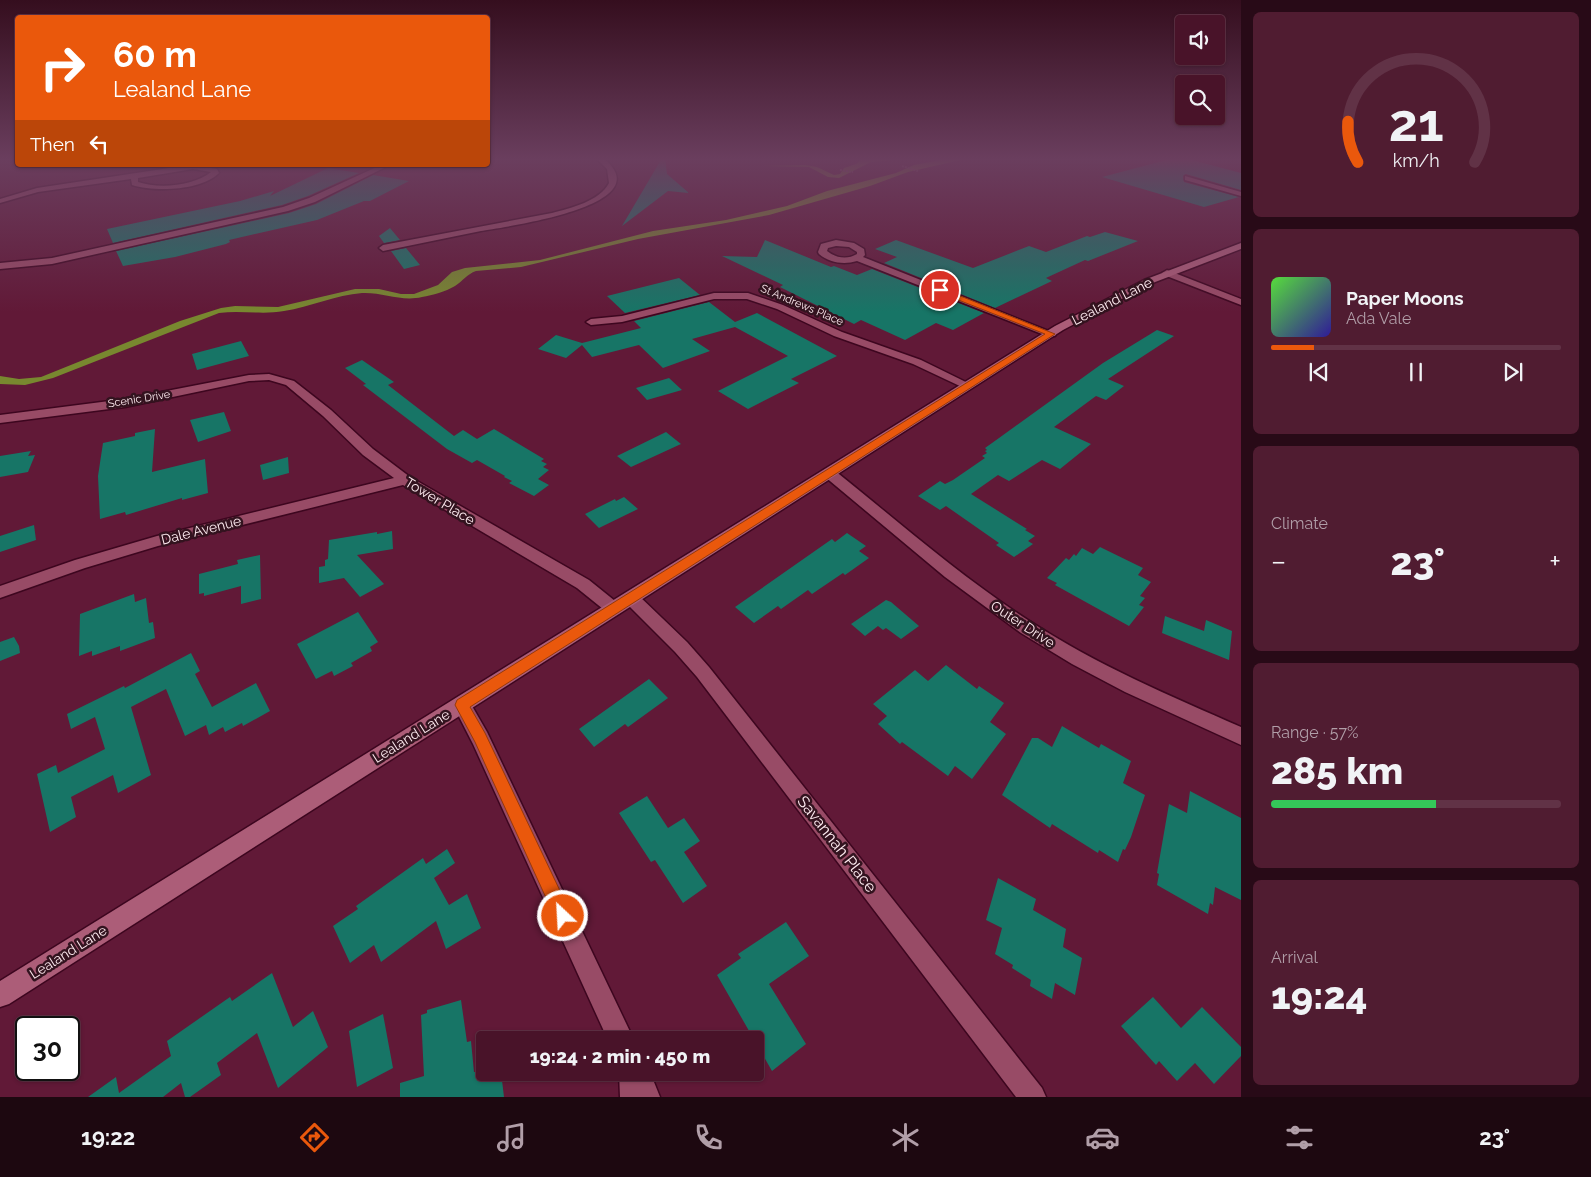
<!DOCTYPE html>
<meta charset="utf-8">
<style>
body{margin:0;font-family:Raleway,sans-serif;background:#501c31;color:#f1f3f6;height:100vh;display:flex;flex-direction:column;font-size:19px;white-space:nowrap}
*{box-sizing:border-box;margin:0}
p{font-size:16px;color:#b19ea8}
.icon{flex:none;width:28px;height:28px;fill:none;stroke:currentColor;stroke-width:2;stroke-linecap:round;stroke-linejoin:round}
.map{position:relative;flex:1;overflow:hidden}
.drawer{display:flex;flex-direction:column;gap:12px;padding:12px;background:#280a17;width:350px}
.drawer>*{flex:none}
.guide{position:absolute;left:15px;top:15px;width:475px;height:152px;border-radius:5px;box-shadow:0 1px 4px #0004,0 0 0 1px #613246;background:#ea580c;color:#fff;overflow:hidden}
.tools{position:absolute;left:1175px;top:15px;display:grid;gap:10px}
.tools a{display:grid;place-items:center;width:50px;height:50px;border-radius:5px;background:#491329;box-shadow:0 1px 4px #0004,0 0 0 1px #613246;font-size:25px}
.speed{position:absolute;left:15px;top:1016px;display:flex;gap:10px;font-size:25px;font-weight:700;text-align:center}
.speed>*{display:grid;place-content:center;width:65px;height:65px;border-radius:50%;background:#491329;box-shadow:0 1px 4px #0004,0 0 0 1px #613246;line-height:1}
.speed .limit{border:2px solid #111;border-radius:8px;background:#fff;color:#111}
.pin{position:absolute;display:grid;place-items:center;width:42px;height:42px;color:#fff;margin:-21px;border:2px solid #fff;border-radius:50%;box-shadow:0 1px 5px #0007}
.me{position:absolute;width:55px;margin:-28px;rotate:335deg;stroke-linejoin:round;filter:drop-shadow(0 0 4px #0008)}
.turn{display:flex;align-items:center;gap:18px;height:105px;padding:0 15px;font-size:22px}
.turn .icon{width:65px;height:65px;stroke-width:2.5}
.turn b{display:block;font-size:35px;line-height:42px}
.then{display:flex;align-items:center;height:48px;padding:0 15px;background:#0003;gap:10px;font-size:19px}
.big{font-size:38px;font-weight:800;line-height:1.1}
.drawer .widget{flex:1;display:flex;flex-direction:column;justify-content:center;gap:8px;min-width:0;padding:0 18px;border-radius:8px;background:#501c31}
.drawer .dial{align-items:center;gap:0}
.dial svg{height:130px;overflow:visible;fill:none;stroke:#613246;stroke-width:7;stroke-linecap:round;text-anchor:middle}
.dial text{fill:#f1f3f6;stroke:none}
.song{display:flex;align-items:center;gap:15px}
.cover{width:60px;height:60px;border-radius:8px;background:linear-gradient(135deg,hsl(110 70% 55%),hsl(250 70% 35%))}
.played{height:5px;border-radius:2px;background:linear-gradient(90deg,#ea580c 15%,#613246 15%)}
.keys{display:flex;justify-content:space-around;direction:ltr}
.heat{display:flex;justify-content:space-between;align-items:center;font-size:28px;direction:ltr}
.charge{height:8px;border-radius:4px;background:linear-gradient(90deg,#34c759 57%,#613246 0)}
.trip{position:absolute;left:476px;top:1031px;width:288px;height:50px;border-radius:5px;background:#491329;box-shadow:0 1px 4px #0004,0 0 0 1px #613246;font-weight:800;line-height:50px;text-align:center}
.tab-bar{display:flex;height:80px;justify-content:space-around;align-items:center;background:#1d0810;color:#b19ea8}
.tab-bar .icon{width:35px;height:35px}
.tab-bar .selected{color:#ea580c}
.tab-bar b{font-size:22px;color:#f1f3f6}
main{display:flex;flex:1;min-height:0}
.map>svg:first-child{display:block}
.water{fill:#78882f}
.building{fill:#177566}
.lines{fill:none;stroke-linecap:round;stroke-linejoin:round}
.street-casing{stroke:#3d061f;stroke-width:3}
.secondary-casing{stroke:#3d061f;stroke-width:3}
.path{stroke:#935d72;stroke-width:2;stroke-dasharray:2 1;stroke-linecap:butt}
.street{fill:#984b66;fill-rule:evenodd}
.secondary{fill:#ac5d78;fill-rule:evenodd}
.route{fill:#ea580c;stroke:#983908}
.labels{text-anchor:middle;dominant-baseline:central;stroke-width:5;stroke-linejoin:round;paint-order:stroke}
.far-street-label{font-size:11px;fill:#feebf0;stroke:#33131f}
.street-label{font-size:14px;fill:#feebf0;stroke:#33131f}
.near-street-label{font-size:16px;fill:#feebf0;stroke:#33131f}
</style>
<main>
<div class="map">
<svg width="1241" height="1097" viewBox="0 0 1241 1097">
<rect width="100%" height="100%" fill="#611937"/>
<path class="water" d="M886,158h30l-45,4 -32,16 -11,-1 -19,-10 -45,-1 41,-1 12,2 17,8 6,-1 4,-6 12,-4 5,-4z
M952,158h17l-61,14 -38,14 -101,29 -131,24 -117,28 -45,4c-9,3 -13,10 -21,15 -10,6 -22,9 -33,11 -21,5 -39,-5 -60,-4 -26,2 -52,14 -78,18 -22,4 -43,-1 -65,2l-166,65 -28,7 -25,-1v-8l19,3 22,-2 139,-56 41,-13 14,-2 43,1 77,-18h24l22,5h13l24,-9 14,-13 13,-4 75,-8 113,-29 73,-11 61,-14 40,-15 69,-18 18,-8z"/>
<path class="building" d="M662,158h3l2,16 22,19 -21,-2 -46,35z
M1174,158l18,2 49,13v17l-55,-16 -3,2 1,6 55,15 -35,10 -102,-30z
M328,168l31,5 -51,23 -26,9 -169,38 -6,-14 133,-28 34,-10 -4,5z
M373,175l36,6 -39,20h-6l-47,19 -88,20 1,2 -4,2 -51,13 -52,9 -7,-15 173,-38 27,-9z
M390,228l10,12 -16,3 -5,-7z
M1105,232l33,9 -50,20 -3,-1 -37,17 -2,1 6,3 -57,27 -111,-45 13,-6 -22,-8 21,-9 77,28 56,-22 17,6 41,-16 3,1z
M765,240l66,27 3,-1 23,9 15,-6 112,44 -31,17 -17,-7 -31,17 -44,-20 -7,4 -74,-37 3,-2 -61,-29 35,1z
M406,248l14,17 -16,4 -13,-18z
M679,278l21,17 -75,18 -18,-17z
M709,302l26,20 22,-9 80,43 -46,23 8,4 -51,26 -30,-18 70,-35 -53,-29 -43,12 18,12 -47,17 -24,-23 -47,12 -10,-12 -16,13 -28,-9 18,-14 26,8 59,-15 -7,-7z
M1157,330l17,6 -66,43 16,7 -18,14 -10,-4 -42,31 37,17 -31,25 -18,-9 -33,21 -11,-6 -27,19 56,35 -2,1 10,6 -7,5 5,3 -19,13 -18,-12 3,-2 -53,-37 -6,4 -22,-14 22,-15 5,3 8,-4 32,-22 -3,-2 5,-3 -2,-2 2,-1 -2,-2 14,-10 104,-75z
M241,341l8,15 -52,14 -5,-16z
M362,360l32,22 -6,3 66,51 9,-6 14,9 17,-10 50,30 -3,2 6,3 -4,3 6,3 -11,9 11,6 -15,11 -25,-13 3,-2 -8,-4 1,-1 -28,-16 -5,3 -25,-14 -84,-64 3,-1 -21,-16z
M669,378l13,12 -35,10 -11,-12z
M224,412l7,19 -33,11 -8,-22z
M155,429l-3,43 53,-13 3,34 -26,7v-2l-56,17 -1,-3 -25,7 -2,-43 5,-33 32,-7v-3z
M666,432l15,12 -50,23 -14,-11z
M31,451l-3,5 7,-1 -7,17 -28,5v-21z
M288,457l1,16 -26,7 -3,-15z
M624,497l14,12 -39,19 -14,-14 30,-15 1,2z
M34,525l2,15 -36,12v-16z
M392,531l1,18 -36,6 27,29 -24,13 -16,-19 -25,5v-16l6,-1v-6l3,-1 1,-19 48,-8v2z
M847,533l19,13 -7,5 10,7 -24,17 -2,-2 -31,21 -4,-4 -27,19 -3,-3 -24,17 -19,-16 97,-68 3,3z
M1100,547l43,21 -5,7 13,7 -11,14 5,2 -6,7 5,2 -15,19 -74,-41 2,-2 -10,-5 19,-20 3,2 5,-6 2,2 6,-8 11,6z
M260,555l1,44 -20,5v-18l-37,10v-3l-5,1v-20l39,-10 -1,-4z
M134,594l1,8 11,-4 3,25 4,-1 2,16 -35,13v-5l-28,10v-5l-13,5 1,-42z
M886,600l5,2 28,24 -18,13 -15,-11 -3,2 -5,-4 -13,10 -14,-12z
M358,612l20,30 -8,5 2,4 -21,12 2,3 -19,10 -2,-5 -16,8 -19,-35z
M1165,616l39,15 2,-11 26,11 -3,29 -67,-27z
M14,637l5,9 1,7 -20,8v-19z
M191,653l9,18 -5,3 17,33 44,-24 14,28 -27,15 -1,-3 -17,9 -2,-5 -14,8 -3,-10 -21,11 -19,-47 -35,18 20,68 -33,18 -5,-18 -42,22 5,20 -26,15 -13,-58 19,-9 2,8 47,-24 -10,-32 -24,12 -4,-15 57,-28 1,2z
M946,665l31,24 2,-3 25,17 -14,19 16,12 -34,45 -17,-13 -7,10 -46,-34 -2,2 -22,-20 9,-8 -14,-12 42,-34 13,11z
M649,679l19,19 -40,29 -3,-3 -31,23 -15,-18z
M1062,726l37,22 2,-4 30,17 -8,22 22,12 -14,42 -6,13 -2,-1 -5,13 -19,-12 -1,3 -46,-29 -2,4 -48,-33 30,-57h6l14,9z
M1190,791l51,27v82l-26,-13 -2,18 -3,-2 -2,11 -51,-29 2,-11 -2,-1 12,-69 18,9z
M647,796l21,32 16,-10 16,23 -16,11 23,34 -24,17 -28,-43 -4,2 -32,-49z
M447,849l8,14 -21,15 15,27 18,-11 14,34 -35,21 -10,-28 -55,41 -7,-17 -24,18 -17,-37 25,-17 -2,-3 67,-48 3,6z
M998,878l38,21 -3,11 33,19 -3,18 19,11 -7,37 -20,-12 -3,16 -22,-13 1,-6 -19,-12 1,-3 -18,-11 7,-26 -16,-8z
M786,922l23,34 -40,28 37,60 -34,27 -55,-96 24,-17 -3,-4z
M272,973l21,54 20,-16 15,36 -50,41 -21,-55 -40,30 4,12 -31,22h-5l-4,-14 -18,14h-75l28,-20 3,16 52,-37 -4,-15 63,-44 2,4z
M1153,997l28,31 21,-21 39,40v9l-27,28 -19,-21 -18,18 -18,-20 -3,4 -35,-39z
M461,1000l6,42 4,-1 3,31h27l3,25h-104v-14l24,-7 -3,-61 6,-2v-3z
M383,1014l10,54 -36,19 -8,-56z"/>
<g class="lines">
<g class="street-casing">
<path id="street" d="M596,158h7c61,48 -99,69 -122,73 -33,7 -65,13 -98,20l-4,-3 4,-3 169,-32c19,-5 48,-12 57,-30l-2,-14z
M189,165l28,4 2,4c-18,18 -64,19 -87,12l-1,-6 -93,13 -38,11v-4l37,-11zM193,169l18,3c-17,14 -52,17 -73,10v-4z
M381,165h9l-75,37 -27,9 -236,53 -52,5v-6l52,-5 231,-51 26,-9z
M1185,176l56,16v4l-56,-16z
M836,240l18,3 10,6 1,6 -2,2 193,77 -1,2h-8l-190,-75c-13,4 -27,2 -38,-7l-1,-2 3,-8zM836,246l13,1 8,5v2c-10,6 -21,4 -30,-3l1,-3z
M1167,270l74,29v6l-77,-30 -2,-2z
M714,293h34l35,12 59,27 79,28 53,26 -6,3 -4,-1 -51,-24 -79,-28 -57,-27 -30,-10h-33l-92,23 -31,3 -5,-3 5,-3 31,-3z
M269,374l25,7 37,29 42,39 37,28 179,103 31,25 2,4 -2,4 -6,2 -6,-2 -31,-25 -174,-103 -245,61 -73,22 -85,30v-12l75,-26 82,-24 237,-58 -31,-23 -40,-39 -37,-31 -17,-5 -20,1 -124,26 -125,16v-8l125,-16 124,-24z
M829,469l5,1c65,52 127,107 197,152 66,43 139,74 210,105v18l-116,-53 -53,-28 -51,-31 -76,-56 -121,-101 -2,-3 2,-3z
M631,592l6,2 50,48 22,25 333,421 4,9h-30l-319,-420 -22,-25 -50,-50 -2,-4 2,-4z
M462,697l6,2 19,33 147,308h-26l-135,-296 -20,-39 3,-6z
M619,1072h31l10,25h-40z"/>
</g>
<g class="secondary-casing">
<path id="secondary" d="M1241,243v6l-91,35 -87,46 -1054,674 -9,3v-26l1055,-655 89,-46z"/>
</g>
<path class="path" d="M902,166l16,5
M840,170l13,2"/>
<use href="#street" class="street"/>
<use href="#secondary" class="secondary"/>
</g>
<linearGradient id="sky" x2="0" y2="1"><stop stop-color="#350e1e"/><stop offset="0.51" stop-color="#6a3e5e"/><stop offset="1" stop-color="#6a3e5e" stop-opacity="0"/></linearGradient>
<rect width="1241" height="312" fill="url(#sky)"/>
<path class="route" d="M938,289h5l112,45 -585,373 15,26 87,183 -3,6 -6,2 -6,-2 -82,-180 -20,-37 2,-5 588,-366 -107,-42z"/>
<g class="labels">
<g class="far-street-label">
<text transform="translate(802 305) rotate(23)">St Andrews Place</text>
<text transform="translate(139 399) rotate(-9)">Scenic Drive</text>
</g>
<g class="street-label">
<text transform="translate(1112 301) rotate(-27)">Lealand Lane</text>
<text transform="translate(440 501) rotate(31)">Tower Place</text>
<text transform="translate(201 530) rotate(-14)">Dale Avenue</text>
<text transform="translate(1023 624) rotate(33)">Outer Drive</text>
<text transform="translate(411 736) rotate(-32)">Lealand Lane</text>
<text transform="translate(68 952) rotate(-32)">Lealand Lane</text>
</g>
<g class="near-street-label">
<text transform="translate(837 844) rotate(52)">Savannah Place</text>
</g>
</g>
</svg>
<div class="tools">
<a><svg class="icon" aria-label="sound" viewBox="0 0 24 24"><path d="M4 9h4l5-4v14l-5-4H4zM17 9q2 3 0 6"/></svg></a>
<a><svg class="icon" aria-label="search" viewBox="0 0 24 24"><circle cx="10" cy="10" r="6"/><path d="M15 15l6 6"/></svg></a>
</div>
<div class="speed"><div class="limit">30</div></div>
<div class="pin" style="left:940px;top:290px;background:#d93025"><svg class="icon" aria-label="arrive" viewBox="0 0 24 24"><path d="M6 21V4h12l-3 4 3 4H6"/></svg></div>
<svg class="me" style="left:563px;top:916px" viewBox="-20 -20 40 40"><circle r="17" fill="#ea580c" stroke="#fff" stroke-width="3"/><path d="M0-11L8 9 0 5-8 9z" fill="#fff"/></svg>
<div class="trip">19:24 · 2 min · 450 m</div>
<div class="guide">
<div class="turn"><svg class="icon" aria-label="right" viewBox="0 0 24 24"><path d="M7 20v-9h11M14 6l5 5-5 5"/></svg><div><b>60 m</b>Lealand Lane</div></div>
<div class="then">Then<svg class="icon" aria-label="left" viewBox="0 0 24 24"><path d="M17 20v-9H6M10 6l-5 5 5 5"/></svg></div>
</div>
</div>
<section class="drawer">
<div class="widget dial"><svg viewBox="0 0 100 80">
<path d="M14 69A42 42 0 1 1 86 69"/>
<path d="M14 69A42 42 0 0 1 8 44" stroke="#ea580c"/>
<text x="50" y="56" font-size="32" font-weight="700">21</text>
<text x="50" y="72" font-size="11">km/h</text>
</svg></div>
<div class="widget">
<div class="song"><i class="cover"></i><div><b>Paper Moons</b><p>Ada Vale</p></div></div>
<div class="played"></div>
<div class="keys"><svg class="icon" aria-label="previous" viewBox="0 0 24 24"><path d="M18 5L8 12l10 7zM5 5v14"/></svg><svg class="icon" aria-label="pause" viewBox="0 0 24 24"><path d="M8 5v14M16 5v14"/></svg><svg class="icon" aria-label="next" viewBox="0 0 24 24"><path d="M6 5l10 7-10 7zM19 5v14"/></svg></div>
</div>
<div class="widget"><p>Climate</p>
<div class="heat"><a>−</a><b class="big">23°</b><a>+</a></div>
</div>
<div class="widget"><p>Range · 57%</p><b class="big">285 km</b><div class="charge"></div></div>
<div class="widget"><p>Arrival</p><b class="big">19:24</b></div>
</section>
</main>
<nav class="tab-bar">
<b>19:22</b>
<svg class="icon selected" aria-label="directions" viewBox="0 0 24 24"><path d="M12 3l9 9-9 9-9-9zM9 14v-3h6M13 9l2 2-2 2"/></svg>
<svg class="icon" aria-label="music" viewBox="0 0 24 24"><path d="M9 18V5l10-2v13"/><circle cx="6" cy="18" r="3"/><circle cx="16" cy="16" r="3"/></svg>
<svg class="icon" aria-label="phone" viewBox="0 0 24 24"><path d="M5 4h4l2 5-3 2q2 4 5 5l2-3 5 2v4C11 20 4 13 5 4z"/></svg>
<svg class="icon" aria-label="climate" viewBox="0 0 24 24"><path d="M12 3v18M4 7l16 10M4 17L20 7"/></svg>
<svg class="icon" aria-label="car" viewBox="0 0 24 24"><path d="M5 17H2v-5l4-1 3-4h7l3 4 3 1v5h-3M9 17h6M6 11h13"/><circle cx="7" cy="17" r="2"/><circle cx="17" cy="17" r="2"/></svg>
<svg class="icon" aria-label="filters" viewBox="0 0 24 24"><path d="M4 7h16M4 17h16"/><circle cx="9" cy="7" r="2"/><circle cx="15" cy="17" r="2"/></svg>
<b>23°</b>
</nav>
